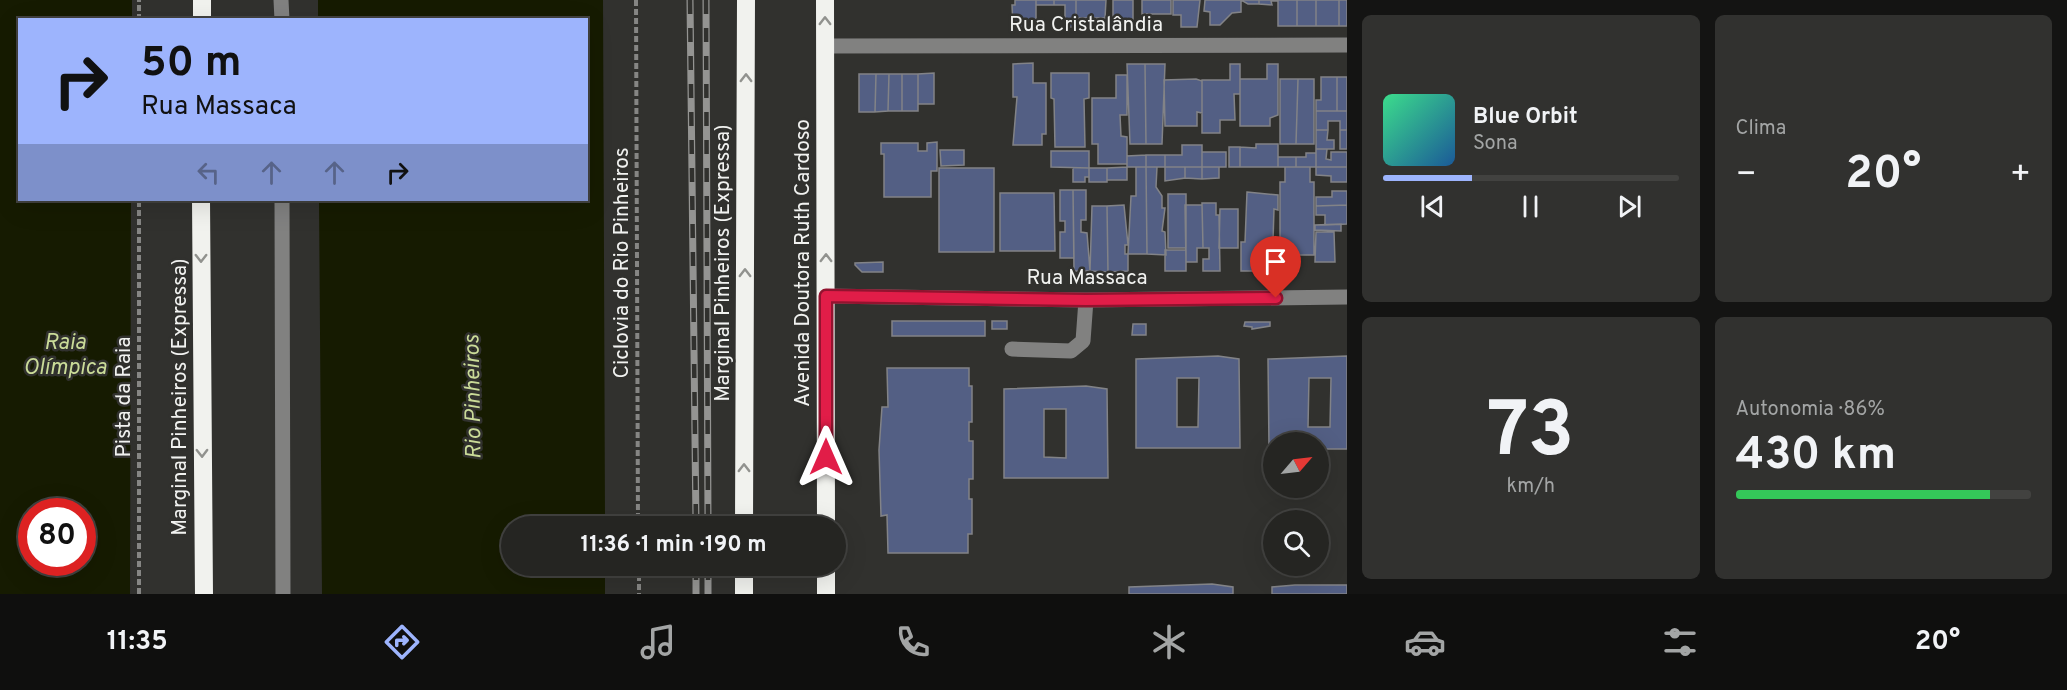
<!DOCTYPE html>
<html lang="pt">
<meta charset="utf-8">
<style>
body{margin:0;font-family:Overpass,sans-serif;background:#31312f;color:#f1f3f6;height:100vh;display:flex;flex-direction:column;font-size:22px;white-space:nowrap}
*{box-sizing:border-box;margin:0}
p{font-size:20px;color:#a3a5a5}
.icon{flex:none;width:33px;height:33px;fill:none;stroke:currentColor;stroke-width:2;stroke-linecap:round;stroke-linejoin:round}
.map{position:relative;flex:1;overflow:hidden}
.details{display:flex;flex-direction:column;gap:15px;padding:15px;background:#141413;width:720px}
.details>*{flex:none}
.guide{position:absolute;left:18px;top:18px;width:570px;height:183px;border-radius:0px;box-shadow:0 6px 24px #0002,0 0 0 2px #424240;background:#9db4fd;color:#111;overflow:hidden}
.needle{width:39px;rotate:62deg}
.fabs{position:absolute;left:1263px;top:432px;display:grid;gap:12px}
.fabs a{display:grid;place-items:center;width:66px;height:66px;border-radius:50%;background:#252522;box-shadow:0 6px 24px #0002,0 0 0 2px #424240;font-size:30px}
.speed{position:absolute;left:18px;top:498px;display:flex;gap:12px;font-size:30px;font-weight:700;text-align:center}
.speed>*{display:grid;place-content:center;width:78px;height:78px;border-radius:50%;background:#252522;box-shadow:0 6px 24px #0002,0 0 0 2px #424240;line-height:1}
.speed .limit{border:9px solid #d22;background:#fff;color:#111}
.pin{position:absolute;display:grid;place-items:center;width:51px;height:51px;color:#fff;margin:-62px -26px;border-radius:50% 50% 50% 0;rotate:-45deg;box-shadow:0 0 6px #0007}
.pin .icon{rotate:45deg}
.me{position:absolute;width:66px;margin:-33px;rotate:0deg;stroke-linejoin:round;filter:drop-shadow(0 0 4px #0008)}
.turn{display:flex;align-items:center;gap:21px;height:126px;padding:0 24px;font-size:27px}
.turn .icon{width:78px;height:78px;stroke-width:2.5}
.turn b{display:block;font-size:42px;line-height:51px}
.lanes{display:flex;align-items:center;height:57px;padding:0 24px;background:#0003;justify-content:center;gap:30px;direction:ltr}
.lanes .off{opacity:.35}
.big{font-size:45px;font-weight:700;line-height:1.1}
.details .tile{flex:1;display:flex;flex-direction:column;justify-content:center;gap:9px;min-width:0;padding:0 21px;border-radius:9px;background:#31312f}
.details .dial{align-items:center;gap:0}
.dial b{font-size:78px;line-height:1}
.song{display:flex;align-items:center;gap:18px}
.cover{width:72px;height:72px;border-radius:9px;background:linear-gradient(135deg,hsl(150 70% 55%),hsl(210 70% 35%))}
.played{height:6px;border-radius:3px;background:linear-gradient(90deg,#9db4fd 30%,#424240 30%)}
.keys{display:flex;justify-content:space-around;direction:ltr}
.heat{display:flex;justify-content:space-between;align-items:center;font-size:33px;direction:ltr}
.charge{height:9px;border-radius:4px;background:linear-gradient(90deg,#34c759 86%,#424240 0)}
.details .tiles{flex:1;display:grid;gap:15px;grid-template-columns:repeat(2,1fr)}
.trip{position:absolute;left:501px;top:516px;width:345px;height:60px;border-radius:30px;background:#252522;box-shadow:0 6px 24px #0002,0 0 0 2px #424240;font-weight:700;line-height:60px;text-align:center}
.dock{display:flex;height:96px;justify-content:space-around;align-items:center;background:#0f0f0e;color:#a3a5a5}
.dock .icon{width:42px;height:42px}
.dock .selected{color:#9db4fd}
.dock b{font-size:27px;color:#f1f3f6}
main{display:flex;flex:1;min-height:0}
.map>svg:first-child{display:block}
.water{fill:#161b01;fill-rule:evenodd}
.building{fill:#535f84;stroke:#828387;stroke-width:1.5;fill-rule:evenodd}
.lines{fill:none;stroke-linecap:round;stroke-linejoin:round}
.path{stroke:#868684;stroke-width:4;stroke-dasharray:6 3;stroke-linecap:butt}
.minor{stroke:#818180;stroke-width:15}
.highway{stroke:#f1f2ee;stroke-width:18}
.rail-casing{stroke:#949492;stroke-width:7}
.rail{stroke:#31312e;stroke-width:4.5;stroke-dasharray:14;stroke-linecap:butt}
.oneway{stroke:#91928e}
.route-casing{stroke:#92132f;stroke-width:15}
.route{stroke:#e11d48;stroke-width:10}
.labels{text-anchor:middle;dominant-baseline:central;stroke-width:5;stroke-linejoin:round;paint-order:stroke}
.street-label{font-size:21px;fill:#f1f2f0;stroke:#31312e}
.water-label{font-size:22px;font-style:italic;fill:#cadb98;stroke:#31312e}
</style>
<main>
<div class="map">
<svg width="1347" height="594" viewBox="0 0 1347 594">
<rect width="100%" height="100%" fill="#31312e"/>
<path class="water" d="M0,0h132v19l-112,1v180h111l-1,394h-130zM32,512h50v50h-50z
M318,0h285l2,526h-93v40h93v28h-283l-3,-394h267v-180l-268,-1z"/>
<path class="building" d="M1015,0h21v27h-23l-1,-22h3z
M1036,0h18v5h-18z
M1054,0h22v27h-11v-22h-11z
M1076,0h30l-1,18h-29z
M1113,0h20v27h-20z
M1142,0h29v14h-29z
M1173,0h27l-3,27h-16v-12h-8z
M1205,0h36v12l-9,1 -12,12h-10v-13l-6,-1z
M1241,0h18v4h-11z
M1259,0h19v1h-7l1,4 -13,-1z
M1278,0h19v26h-19z
M1297,0h19v26h-19z
M1316,0h23v26h-23z
M1339,0h8v26h-8z
M1033,63v20h13v51h-4v11h-29l4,-48h-4v-33z
M1127,64h18l1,80h-16z
M1145,64h20l-3,80h-16z
M1230,64h10v30h-6l1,26h-15v13h-18v-53h28z
M1267,64h11v51l-8,3v8h-30v-47h27z
M934,73v31h-16v-30z
M1051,73h38v25l-5,1 1,48h-30l-1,-48 -3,-1z
M859,74h17l-1,38h-16z
M876,74h13l-1,37 -13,1z
M889,74h13v37h-14z
M902,74h16v37h-16z
M1116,75h11v40h-7l1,21 6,1v27h-29v-20h-6v-46h24z
M1321,77h16v34h-21v-11h5z
M1337,77h10v34h-10z
M1196,79l6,2v32l-5,-1v14h-32l-1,-46z
M1280,79h18l-2,65h-16z
M1298,79h16v65h-18z
M1316,111h31v19h-7v-9h-12v9h-12z
M1316,130h12l-1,10h7v9h-18z
M1340,130h7v19h-7z
M937,142v29h-6v26h-47v-43h-3v-11h37v8h9v-8z
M1256,144h22v23h-38v-20l16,1z
M1182,145h20v22h-37v-12h17z
M1229,147h11v20h-11z
M1316,149h11l-1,10 5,1v-8h16v15h-31z
M940,150h24v15l-23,1z
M1051,151h38v17l-38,-1z
M1202,152h24v15h-24z
M1306,153h10v14h-20v-10h10z
M1146,155v12h-19v-11z
M1146,155h19v12h-19z
M1278,157h18v10h-18z
M1127,167v13h-20v-12z
M1136,167h10l1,87h-19l3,-58h5z
M1146,167h11l-1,20 6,9v12h3l-3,23 3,1 1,23 -19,-1z
M1165,167h20v11l-20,3z
M1185,167h17v12l-17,-1z
M1202,167h17v11l-17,1z
M1285,167h25v15h4v73h-34v-73h5z
M1316,167h31v15h-16v-6l-15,-1z
M939,168h55v84h-55z
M1073,168h16v9h-4v5h-12z
M1089,168h18v14h-18z
M1060,190h13l1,68h-14v-26h5v-11h-5z
M1073,190h13v30h-5v12l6,1 3,38h-16z
M1332,191h15v14l-31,1v-9h16z
M1247,192l31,3v15l-4,-1 -1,32h6v30h-38v-29h4z
M1000,193h54l1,58h-55z
M1168,194h18v54h-18z
M1202,203h14v12h3l1,56h-17v-12h6v-11h-6z
M1124,205l4,40h-3v9h3v17l-20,1 -1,-66z
M1185,205h17l1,43h-6v14h-11z
M1347,205v19l-22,1v-10h-9v-9z
M1092,206h15l1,66 -18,-1z
M1220,209h18v39h-19z
M1341,224v7l-26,-1v-5z
M1316,232h18l1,30h-20z
M1165,250h21v21h-21z
M883,262v10h-21l-7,-7v-2z
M892,321h93v15h-93z
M992,321h15v8h-15z
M1245,322h25v4l-18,3v-2l-8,-1z
M1133,324h13v11h-14z
M1218,356l21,3 1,89h-104v-89zM1177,378h22l-1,49h-21z
M1347,356v93h-29v-7h-44v6h-5l-1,-89zM1309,378h22l-1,49h-22z
M887,368h82v18h3v36h-3v19h4v38h-4v20h3v35h-4v19h-80l-1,-38 -6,1 -2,-66 3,-43h6z
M1086,386l21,3 1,89h-104v-89zM1044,409h22v49l-22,-1z
M1212,584l21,3v7h-104v-7z
M1295,585h52v9h-75v-7z"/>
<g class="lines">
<path class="path" d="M636,0l2,526
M139,20v-20
M639,566v28
M139,594v-394"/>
<path class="minor" d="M281,0l1,20
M825,46l522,-1
M282,200l1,394
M826,296l260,4 261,-3
M1012,349l59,2 12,-10 3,-41"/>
<path class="highway" d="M825,0l1,526
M202,20v-20
M201,200l3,394
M744,526l2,-526
M744,594v-28
M826,594v-28"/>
<g class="rail-casing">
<path id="rail" d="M690,0l6,526
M706,0l2,526
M696,566v28
M708,566v28"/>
</g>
<use href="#rail" class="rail"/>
</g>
<defs><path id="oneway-chevron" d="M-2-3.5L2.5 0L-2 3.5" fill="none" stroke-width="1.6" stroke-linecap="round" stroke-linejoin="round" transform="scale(1.5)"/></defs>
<g class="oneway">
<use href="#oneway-chevron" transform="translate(825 21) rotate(-90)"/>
<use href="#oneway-chevron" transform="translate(746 78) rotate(-90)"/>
<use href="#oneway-chevron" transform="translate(201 258) rotate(90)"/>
<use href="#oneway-chevron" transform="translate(826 258) rotate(-90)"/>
<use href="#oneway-chevron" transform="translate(745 273) rotate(-90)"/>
<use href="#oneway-chevron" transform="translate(202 453) rotate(89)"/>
<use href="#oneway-chevron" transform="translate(744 468) rotate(-90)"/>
</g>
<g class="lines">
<g class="route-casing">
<path id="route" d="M826,457v-161l260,4 190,-2"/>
</g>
<use href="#route" class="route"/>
</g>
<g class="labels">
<g class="street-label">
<text x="1086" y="25">Rua Cristalândia</text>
<text transform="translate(622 263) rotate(-90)">Ciclovia do Rio Pinheiros</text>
<text transform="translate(723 263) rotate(-90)">Marginal Pinheiros (Expressa)</text>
<text transform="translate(803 263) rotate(-90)">Avenida Doutora Ruth Cardoso</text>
<text x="1087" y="278">Rua Massaca</text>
<text transform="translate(124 397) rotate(-90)">Pista da Raia</text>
<text transform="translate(180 397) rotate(-90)">Marginal Pinheiros (Expressa)</text>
</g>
<g class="water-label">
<text x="65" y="343">Raia<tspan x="65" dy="25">Olímpica</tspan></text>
<text transform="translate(474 397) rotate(-91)">Rio Pinheiros</text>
</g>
</g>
</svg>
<div class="fabs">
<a><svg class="needle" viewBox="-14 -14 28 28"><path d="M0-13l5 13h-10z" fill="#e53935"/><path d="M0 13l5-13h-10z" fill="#a3a5a5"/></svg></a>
<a><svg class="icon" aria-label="search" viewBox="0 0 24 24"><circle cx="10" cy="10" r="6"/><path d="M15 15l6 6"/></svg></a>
</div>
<div class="speed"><div class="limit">80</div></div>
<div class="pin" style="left:1276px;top:298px;background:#d93025"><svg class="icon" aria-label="arrive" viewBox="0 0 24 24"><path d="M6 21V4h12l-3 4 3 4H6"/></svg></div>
<svg class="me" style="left:826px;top:457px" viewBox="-20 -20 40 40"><path d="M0-17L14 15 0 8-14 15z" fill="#e11d48" stroke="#fff" stroke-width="4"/></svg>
<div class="trip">11:36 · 1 min · 190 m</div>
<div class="guide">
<div class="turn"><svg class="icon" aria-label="right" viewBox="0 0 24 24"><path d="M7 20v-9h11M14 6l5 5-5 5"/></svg><div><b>50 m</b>Rua Massaca</div></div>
<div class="lanes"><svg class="icon off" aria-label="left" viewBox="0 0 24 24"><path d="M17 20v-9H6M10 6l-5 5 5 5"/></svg><svg class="icon off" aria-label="ahead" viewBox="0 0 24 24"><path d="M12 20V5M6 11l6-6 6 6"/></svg><svg class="icon off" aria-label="ahead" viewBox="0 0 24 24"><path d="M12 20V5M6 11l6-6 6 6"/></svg><svg class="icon" aria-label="right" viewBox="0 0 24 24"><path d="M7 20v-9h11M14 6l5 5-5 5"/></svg></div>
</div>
</div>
<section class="details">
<div class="tiles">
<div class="tile">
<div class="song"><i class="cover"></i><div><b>Blue Orbit</b><p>Sona</p></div></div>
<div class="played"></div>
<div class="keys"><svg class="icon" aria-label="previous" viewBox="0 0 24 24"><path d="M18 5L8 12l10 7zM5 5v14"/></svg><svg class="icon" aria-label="pause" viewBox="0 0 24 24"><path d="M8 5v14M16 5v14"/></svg><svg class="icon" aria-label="next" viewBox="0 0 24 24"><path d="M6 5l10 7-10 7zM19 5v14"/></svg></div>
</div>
<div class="tile"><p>Clima</p>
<div class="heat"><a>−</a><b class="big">20°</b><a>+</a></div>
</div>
<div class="tile dial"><b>73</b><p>km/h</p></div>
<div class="tile"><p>Autonomia · 86%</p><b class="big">430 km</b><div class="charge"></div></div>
</div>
</section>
</main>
<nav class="dock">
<b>11:35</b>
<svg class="icon selected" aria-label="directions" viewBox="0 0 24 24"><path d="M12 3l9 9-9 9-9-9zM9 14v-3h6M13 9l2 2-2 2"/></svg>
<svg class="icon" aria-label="music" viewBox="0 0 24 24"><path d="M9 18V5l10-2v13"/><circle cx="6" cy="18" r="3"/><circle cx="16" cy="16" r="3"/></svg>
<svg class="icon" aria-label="phone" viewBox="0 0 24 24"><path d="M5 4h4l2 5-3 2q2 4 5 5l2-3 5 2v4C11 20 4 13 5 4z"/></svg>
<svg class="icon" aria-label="climate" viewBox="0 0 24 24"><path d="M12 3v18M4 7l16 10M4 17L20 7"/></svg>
<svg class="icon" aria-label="car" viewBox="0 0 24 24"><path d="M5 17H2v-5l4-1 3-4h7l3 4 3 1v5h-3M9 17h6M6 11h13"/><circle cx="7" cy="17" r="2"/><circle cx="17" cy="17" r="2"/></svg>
<svg class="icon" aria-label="filters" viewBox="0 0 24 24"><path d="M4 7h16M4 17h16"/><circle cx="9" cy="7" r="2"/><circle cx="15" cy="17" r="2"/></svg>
<b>20°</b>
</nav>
